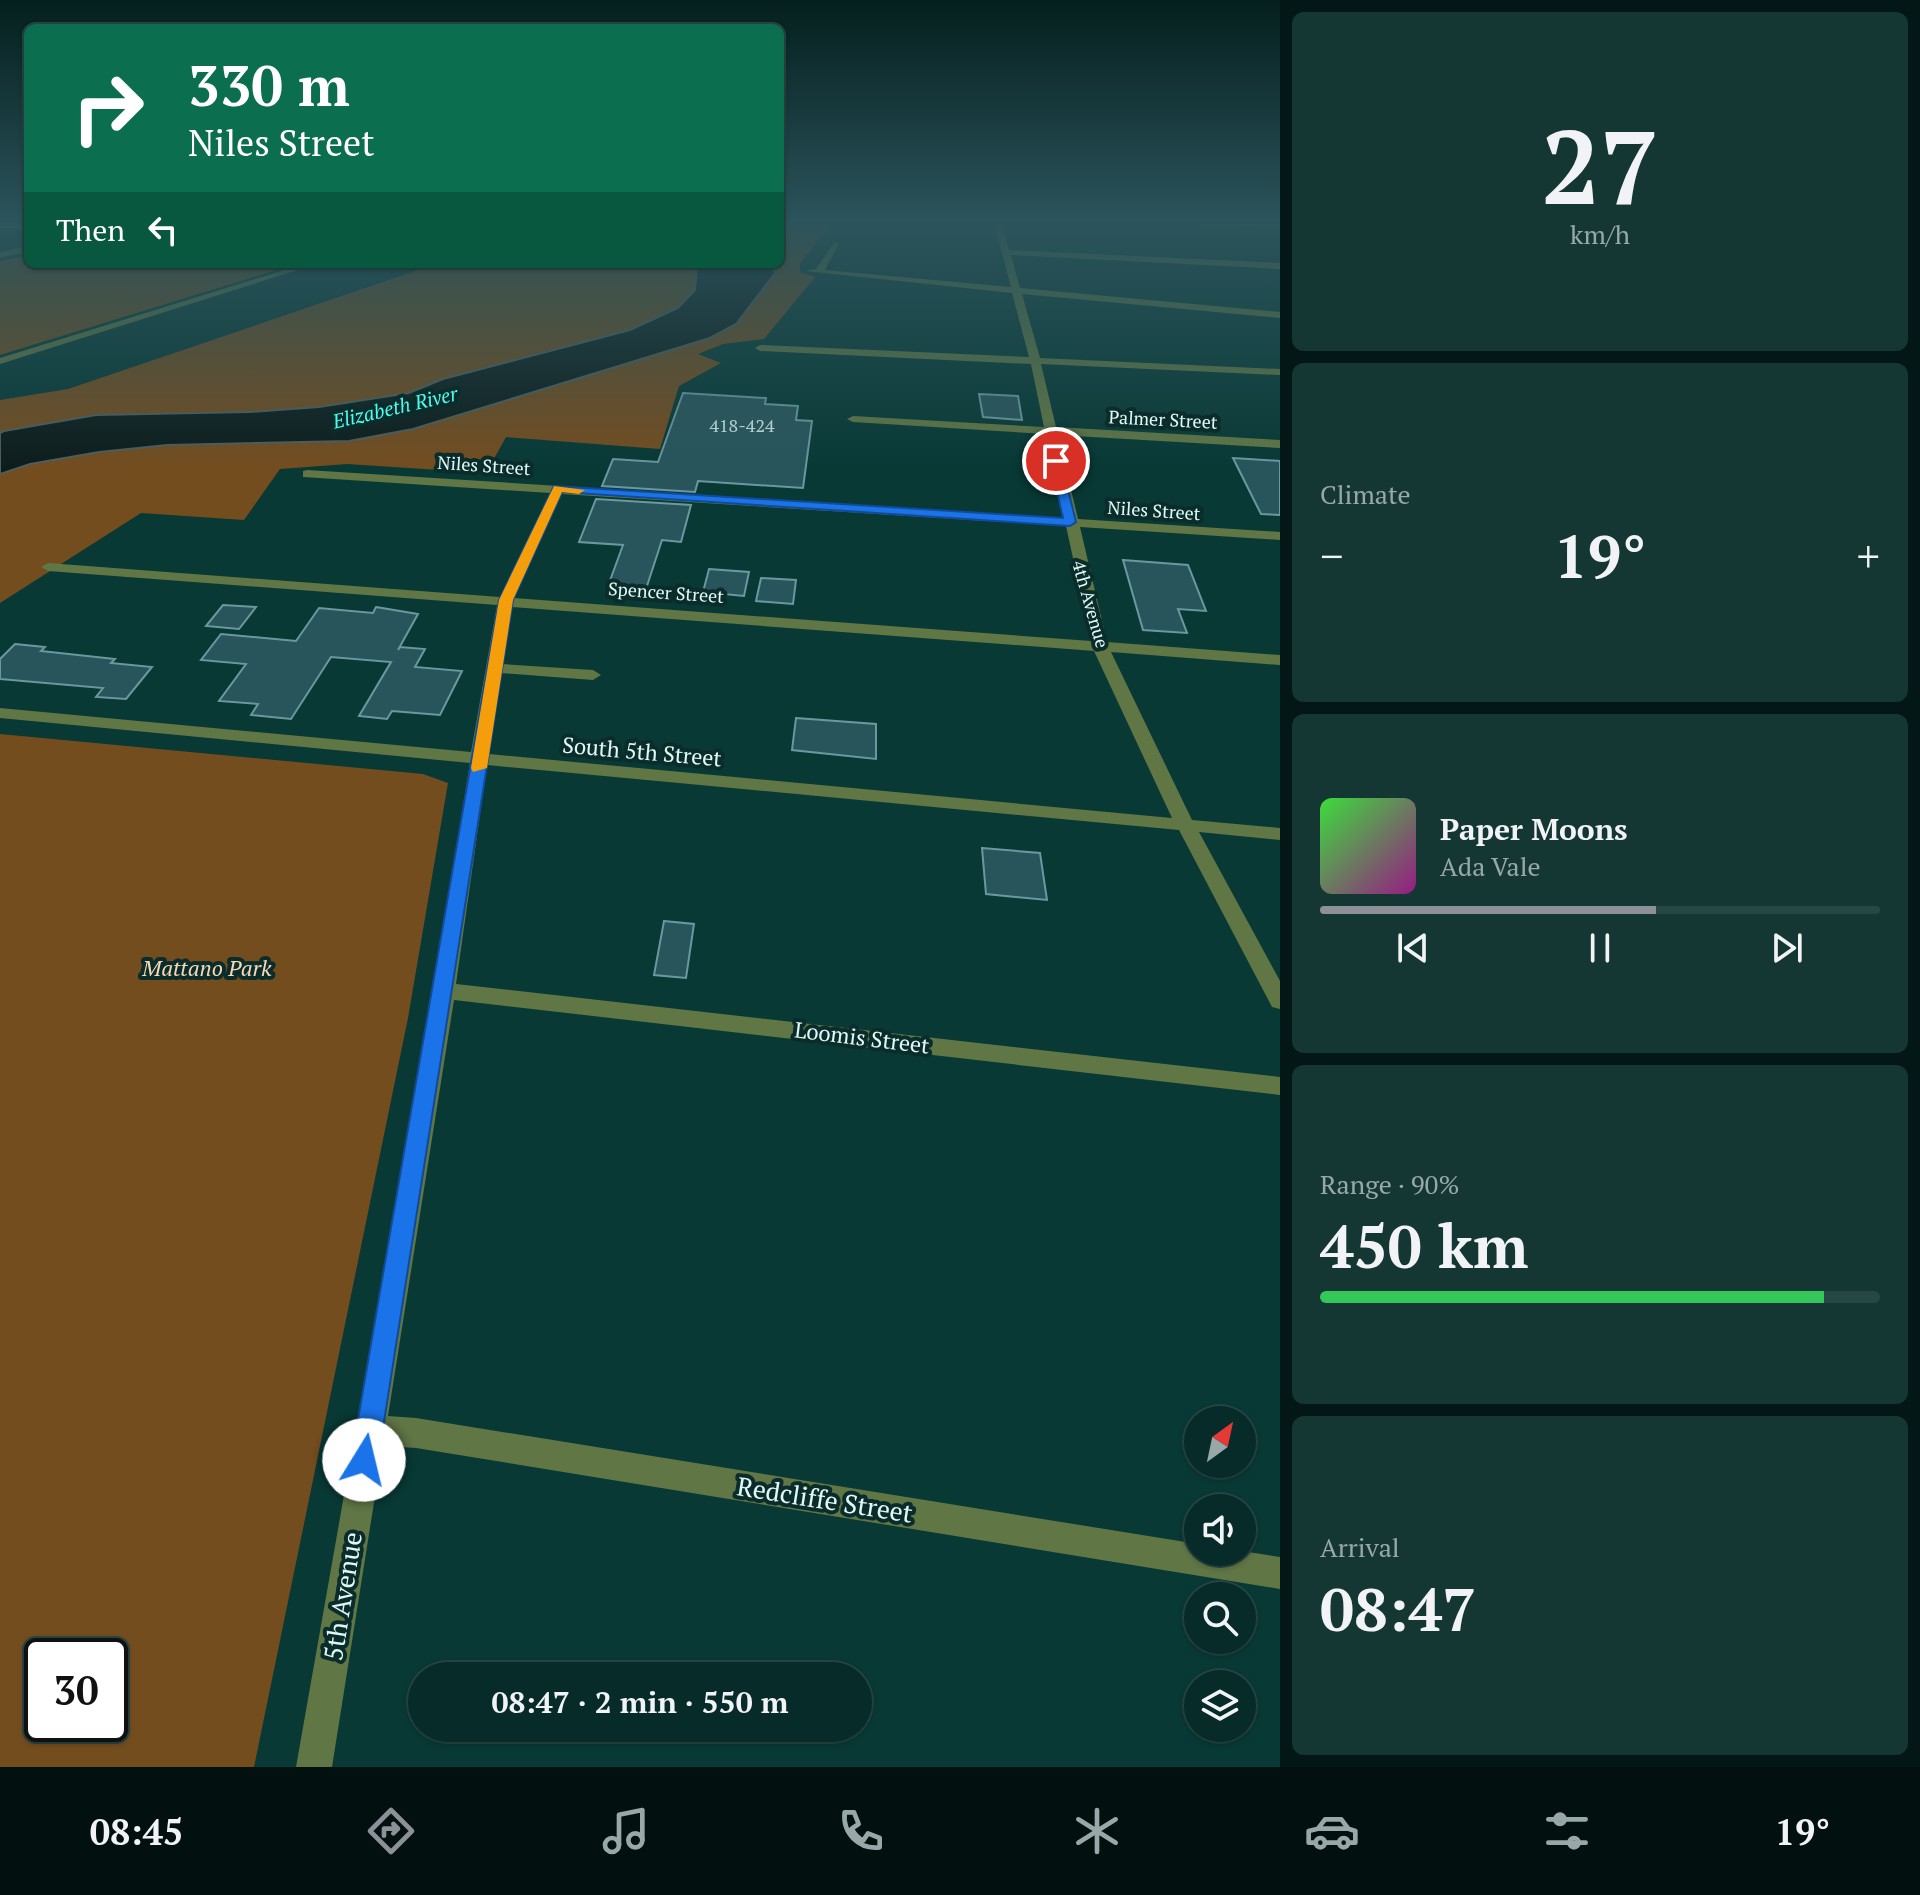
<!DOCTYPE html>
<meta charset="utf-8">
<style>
body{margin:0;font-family:"PT Serif",serif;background:#143734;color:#f1f3f6;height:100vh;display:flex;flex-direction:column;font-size:30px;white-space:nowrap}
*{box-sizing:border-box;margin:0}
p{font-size:26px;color:#98a7a8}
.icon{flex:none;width:44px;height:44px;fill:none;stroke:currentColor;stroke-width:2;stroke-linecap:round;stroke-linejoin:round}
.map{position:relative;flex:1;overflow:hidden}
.side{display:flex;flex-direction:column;gap:12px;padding:12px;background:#031816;width:640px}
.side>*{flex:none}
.top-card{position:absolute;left:24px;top:24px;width:760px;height:244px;border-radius:12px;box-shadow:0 2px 6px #0004,0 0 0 2px #274745;background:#0b6e4f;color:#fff;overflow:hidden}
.needle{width:52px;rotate:33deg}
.buttons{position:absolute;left:1184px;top:1406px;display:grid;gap:16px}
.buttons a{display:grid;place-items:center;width:72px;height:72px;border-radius:50%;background:#062b28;box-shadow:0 2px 6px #0004,0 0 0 2px #274745;font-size:40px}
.speed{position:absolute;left:24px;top:1638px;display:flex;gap:16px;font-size:40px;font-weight:700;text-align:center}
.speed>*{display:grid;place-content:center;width:104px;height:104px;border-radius:50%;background:#062b28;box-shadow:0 2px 6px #0004,0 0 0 2px #274745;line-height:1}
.speed .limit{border:4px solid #111;border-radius:12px;background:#fff;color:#111}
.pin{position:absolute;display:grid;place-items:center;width:68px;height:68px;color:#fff;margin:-34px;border:4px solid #fff;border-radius:50%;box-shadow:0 2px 8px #0007}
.me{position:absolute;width:88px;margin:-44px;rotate:9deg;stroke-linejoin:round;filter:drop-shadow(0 0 6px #0008)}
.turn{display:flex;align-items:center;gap:28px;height:168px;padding:0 32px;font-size:36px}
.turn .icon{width:104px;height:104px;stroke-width:2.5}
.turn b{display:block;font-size:56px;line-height:68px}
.then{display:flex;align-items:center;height:76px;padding:0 32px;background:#0003;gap:16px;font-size:30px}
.big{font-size:60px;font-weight:800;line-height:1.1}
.side .tile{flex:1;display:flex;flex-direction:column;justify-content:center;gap:12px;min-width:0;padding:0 28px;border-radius:12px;background:#143734}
.side .dial{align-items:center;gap:0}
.dial b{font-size:104px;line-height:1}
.song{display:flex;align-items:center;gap:24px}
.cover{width:96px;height:96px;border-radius:12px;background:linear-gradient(135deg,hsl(120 70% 55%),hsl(310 70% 35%))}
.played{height:8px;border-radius:4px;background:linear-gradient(90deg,#8c9099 60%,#274745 60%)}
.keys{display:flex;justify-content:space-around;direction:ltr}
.heat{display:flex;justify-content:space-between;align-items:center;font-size:44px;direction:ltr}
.charge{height:12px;border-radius:6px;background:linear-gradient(90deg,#34c759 90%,#274745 0)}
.trip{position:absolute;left:408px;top:1662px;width:464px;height:80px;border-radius:40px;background:#062b28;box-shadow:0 2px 6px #0004,0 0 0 2px #274745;font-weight:800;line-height:80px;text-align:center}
.menu{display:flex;height:128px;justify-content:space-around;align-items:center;background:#021110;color:#98a7a8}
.menu .icon{width:56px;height:56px}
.menu .selected{color:#8c9099}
.menu b{font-size:36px;color:#f1f3f6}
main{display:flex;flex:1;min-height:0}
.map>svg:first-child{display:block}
.green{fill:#744d1f;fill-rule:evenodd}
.water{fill:#0d1c1b;stroke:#4d5e5d;stroke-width:2}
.building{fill:#28555b;stroke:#6b989f;stroke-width:2}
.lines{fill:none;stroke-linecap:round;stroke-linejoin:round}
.minor{fill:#607645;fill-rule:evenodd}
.highway{fill:#a0d350;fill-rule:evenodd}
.route{fill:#1a73e8;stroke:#114b97;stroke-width:2}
.slow{fill:#f59e0b}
.labels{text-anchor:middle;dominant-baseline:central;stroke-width:8;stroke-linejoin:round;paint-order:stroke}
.far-street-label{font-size:18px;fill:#e1f9f6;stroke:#0a2d2b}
.number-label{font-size:18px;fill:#b3d0cf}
.far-water-label{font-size:20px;font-style:italic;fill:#4ffbef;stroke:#0a2d2b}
.street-label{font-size:22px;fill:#e1f9f6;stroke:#0a2d2b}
.park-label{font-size:22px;font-style:italic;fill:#f7d8b7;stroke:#0a2d2b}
.near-street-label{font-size:26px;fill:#e1f9f6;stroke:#0a2d2b}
</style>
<main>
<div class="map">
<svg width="1280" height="1767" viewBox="0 0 1280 1767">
<rect width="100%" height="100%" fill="#083935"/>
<path class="green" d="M780,223h53l-33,40v9l15,5 -51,62 -41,5 -25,10 23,9 -42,23 -19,63 -154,-12 -20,36 -139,-9 -67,5 -36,51 -103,-7 -141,90v-203l68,-11 368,-125h344z
M28,255v9h268l-296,91v-94z
M0,734l423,40 25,9 -40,235 -154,749h-254zM110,1656v68h-68v-68z"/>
<path class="water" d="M697,264h73l5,9 -39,51 -26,14 -297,91 -64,12 -182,4 -68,7 -69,12 -30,10v-41l4,-2 92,-16 153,-3 70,-5 90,-14 34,-14 187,-49 48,-22 17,-18z"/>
<path class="building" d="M683,393l83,5 -1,6 33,2 -2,14 16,1 -9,67 -105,-7 -3,11 -93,-6 11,-27 45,3z
M979,394l39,2 4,24 -39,-3z
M1233,458l47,3v54l-19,-1z
M596,499l95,6 -10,37 -19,-2 -16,49 -38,-3 15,-41 -44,-3z
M1123,560l65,5 18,46 -28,-2 9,24 -44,-3z
M709,569l40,3 -5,24 -41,-4z
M761,578l35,2 -3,24 -37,-3z
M223,605l33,2 -17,22 -33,-3z
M376,607l42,7 -20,36 2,-3 25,2 -10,18 47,4 -22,44 -48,-4 -5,8 -28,-3 32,-54 -60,-5 -40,62 -40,-4 7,-11 -39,-3 27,-37 -45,-4 20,-26 75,7 23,-33 54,5z
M15,644l30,3 -4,4 74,8 -4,4 41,4 -26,32 -30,-2 7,-9 -103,-9v-20z
M796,718l80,6v35l-84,-9z
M982,848l58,5 7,47 -61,-6z
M664,921l30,3 -8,54 -32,-3z"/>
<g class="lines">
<path class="minor" d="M994,223h8l7,27 271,13v6l-269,-14 9,33 260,24v6l-258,-24 18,64 240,11v6l-239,-11 15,63 224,13v8l-222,-13 20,84 202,13v8l-200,-13 27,115 173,13v10l-169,-13 81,168 88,8v12l-81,-8 81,149v28l-8,-2 -93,-177 -692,-65 -31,219 824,93v18l-826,-95 -66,416 28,2 782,126v8l44,-1 38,6v32l-864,-141 -33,-2 -51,321h-36l137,-776 37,-228 -470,-45v-10l471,44 26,-147 -449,-34 -7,-4 7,-4 452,34 50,-104 -247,-16v-6l4,-1 757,48 -18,-84 -193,-12 -6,-3 6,-3 191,11 -13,-63 -271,-13 -5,-3 5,-3 269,12 -17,-64 -207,-22 11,-2 19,-28 4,3 -14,26 186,17zM562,494l504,32 25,115 -577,-43zM512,607l582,44 78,167 -683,-64 11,-81 93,7 8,-5 -8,-5 -91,-6z
M1200,223l80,1v4l-76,-3z
M28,246v6l-28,6v-6z
M304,264h13l-317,100v-6z"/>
<path class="highway" d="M0,223h28v5h-28z"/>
</g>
<linearGradient id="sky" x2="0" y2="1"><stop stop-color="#041f1d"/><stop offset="0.47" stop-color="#2c545c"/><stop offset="1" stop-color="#2c545c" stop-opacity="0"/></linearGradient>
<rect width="1280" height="470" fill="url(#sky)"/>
<path class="route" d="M1056,458l5,3 15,61 -6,4 -508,-34 -49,108 -135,860 -4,10 -10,4 -9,-4 -4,-10 148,-860 55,-114 509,32 -13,-57z"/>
<path class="slow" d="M554,486l31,4 -6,4 -17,-2 -49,108 -26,168 -14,4 -2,-4 28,-168z"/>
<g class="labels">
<g class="far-street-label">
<text transform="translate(1163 419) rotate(3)">Palmer Street</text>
<text transform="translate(484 465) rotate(4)">Niles Street</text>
<text transform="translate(1154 510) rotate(4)">Niles Street</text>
<text transform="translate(666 592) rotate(4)">Spencer Street</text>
<text transform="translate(1091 604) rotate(74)">4th Avenue</text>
</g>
<g class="number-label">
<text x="742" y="425">418-424</text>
</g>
<g class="far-water-label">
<text transform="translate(395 407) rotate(-13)">Elizabeth River</text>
</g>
<g class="street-label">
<text transform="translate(642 751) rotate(5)">South 5th Street</text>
<text transform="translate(862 1037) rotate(7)">Loomis Street</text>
</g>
<g class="park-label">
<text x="207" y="967">Mattano Park</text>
</g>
<g class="near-street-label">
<text transform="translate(825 1499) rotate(9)">Redcliffe Street</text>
<text transform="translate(342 1596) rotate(-81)">5th Avenue</text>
</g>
</g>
</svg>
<div class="buttons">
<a><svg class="needle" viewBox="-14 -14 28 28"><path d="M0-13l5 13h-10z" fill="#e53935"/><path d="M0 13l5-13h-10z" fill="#98a7a8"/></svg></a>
<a><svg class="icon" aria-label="sound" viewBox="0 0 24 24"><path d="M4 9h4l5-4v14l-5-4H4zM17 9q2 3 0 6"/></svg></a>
<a><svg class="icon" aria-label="search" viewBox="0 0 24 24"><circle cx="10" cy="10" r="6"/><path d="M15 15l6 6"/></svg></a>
<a><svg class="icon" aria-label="layers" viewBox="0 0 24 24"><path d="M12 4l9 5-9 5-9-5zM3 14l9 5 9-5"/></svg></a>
</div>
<div class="speed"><div class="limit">30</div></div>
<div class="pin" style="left:1056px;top:461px;background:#d93025"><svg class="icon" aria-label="arrive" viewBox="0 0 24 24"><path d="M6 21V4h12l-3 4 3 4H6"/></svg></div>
<svg class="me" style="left:364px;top:1460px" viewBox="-20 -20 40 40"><circle r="19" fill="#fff"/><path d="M0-13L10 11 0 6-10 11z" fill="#1a73e8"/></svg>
<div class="trip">08:47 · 2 min · 550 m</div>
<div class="top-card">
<div class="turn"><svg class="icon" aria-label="right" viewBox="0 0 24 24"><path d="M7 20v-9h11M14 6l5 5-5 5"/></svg><div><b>330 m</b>Niles Street</div></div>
<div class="then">Then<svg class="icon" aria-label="left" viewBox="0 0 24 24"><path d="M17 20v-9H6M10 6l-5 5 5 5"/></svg></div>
</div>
</div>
<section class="side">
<div class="tile dial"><b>27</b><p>km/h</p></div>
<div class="tile"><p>Climate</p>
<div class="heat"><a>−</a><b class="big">19°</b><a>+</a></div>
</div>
<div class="tile">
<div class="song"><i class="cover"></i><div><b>Paper Moons</b><p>Ada Vale</p></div></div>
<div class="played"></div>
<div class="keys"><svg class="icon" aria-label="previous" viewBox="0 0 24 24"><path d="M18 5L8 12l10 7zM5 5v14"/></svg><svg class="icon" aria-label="pause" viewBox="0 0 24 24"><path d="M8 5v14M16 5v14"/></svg><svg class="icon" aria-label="next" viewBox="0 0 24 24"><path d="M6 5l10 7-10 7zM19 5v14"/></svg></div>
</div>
<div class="tile"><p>Range · 90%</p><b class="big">450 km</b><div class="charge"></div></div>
<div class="tile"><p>Arrival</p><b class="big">08:47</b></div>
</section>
</main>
<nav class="menu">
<b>08:45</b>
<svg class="icon selected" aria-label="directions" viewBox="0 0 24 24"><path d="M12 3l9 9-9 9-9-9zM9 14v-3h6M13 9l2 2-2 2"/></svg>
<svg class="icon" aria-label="music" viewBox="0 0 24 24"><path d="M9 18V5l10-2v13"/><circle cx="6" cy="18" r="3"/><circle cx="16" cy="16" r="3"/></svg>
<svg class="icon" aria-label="phone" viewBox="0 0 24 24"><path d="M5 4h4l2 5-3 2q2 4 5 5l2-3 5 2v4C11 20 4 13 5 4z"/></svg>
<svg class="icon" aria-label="climate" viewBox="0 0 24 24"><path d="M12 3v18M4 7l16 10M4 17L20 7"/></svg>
<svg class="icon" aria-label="car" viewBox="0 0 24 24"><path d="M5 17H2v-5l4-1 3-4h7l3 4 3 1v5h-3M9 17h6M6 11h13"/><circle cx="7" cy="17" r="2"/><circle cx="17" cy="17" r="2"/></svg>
<svg class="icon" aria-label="filters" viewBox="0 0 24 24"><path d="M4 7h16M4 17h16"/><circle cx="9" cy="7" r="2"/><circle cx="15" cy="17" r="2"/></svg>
<b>19°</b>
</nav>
